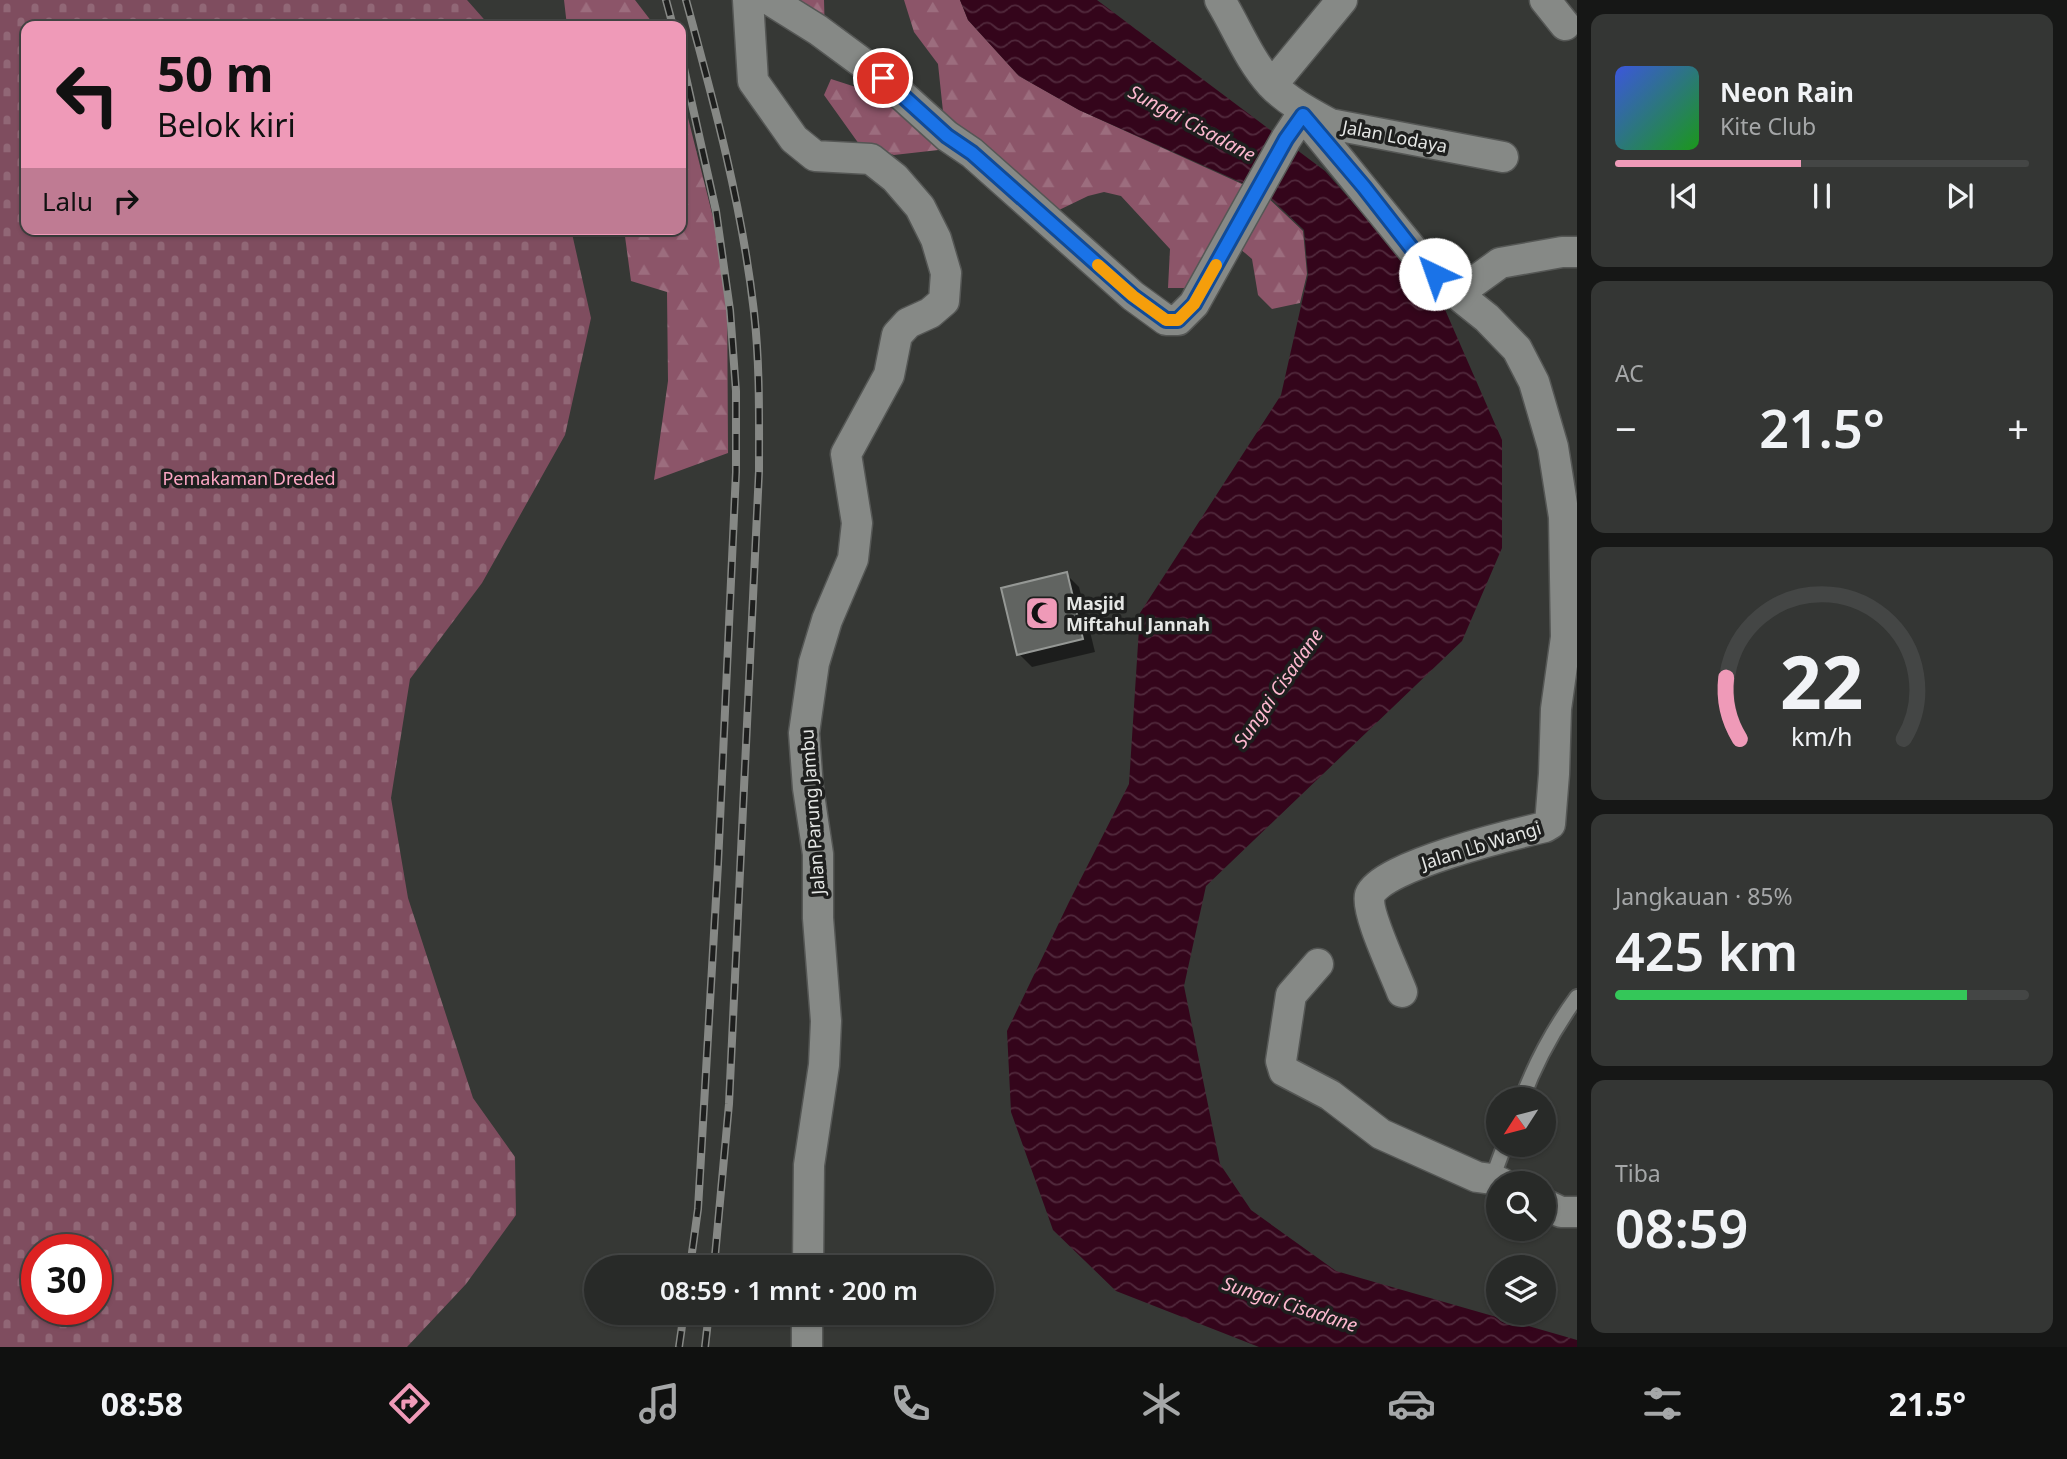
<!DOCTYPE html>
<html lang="id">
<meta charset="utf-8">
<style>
body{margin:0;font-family:"Noto Sans",sans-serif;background:#343634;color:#f1f3f6;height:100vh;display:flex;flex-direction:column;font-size:26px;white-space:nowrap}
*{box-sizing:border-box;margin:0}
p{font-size:23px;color:#a5a7a8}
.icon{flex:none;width:38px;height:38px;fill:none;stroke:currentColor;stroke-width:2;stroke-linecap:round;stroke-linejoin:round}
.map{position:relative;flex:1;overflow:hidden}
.details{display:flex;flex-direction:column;gap:14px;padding:14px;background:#161716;width:490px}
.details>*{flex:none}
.guide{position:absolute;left:21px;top:21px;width:665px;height:214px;border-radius:14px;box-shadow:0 2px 5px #0004,0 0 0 2px #444645;background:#ef9ab8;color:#111;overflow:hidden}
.needle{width:46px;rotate:234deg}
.controls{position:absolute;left:1486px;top:1087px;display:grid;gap:14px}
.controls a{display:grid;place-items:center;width:70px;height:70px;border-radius:50%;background:#282a28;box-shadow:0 2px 5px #0004,0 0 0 2px #444645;font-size:35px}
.speed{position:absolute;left:21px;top:1234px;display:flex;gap:14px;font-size:35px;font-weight:700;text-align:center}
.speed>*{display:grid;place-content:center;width:91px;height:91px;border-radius:50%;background:#282a28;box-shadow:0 2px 5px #0004,0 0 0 2px #444645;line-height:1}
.speed .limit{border:10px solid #d22;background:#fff;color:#111}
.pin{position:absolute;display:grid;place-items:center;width:60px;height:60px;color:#fff;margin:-30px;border:4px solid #fff;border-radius:50%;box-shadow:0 2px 7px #0007}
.me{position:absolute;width:77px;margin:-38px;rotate:318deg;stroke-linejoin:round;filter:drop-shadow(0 0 5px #0008)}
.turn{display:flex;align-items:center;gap:24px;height:147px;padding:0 21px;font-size:32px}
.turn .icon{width:91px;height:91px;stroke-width:2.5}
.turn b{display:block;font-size:49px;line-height:60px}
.then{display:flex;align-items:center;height:66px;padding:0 21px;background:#0003;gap:14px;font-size:26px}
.big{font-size:52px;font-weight:600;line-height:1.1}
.details .card{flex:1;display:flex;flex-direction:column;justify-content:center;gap:10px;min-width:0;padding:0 24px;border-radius:14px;background:#343634}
.details .dial{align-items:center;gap:0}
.dial svg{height:182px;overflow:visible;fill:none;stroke:#444645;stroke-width:7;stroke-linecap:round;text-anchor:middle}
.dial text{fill:#f1f3f6;stroke:none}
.song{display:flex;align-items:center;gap:21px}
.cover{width:84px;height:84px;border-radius:10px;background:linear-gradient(135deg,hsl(230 70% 55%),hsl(120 70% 35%))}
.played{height:7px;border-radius:4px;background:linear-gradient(90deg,#ef9ab8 45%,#444645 45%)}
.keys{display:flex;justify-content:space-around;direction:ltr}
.heat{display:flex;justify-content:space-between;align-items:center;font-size:38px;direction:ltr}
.charge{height:10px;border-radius:5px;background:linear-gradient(90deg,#34c759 85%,#444645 0)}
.trip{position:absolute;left:584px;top:1255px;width:410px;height:70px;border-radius:35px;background:#282a28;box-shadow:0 2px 5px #0004,0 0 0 2px #444645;font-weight:600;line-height:70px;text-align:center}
.menu{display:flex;height:112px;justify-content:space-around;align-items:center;background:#101110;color:#a5a7a8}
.menu .icon{width:49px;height:49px}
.menu .selected{color:#ef9ab8}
.menu b{font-size:32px;color:#f1f3f6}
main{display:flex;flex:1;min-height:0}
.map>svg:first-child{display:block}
.forest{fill:url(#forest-firs)}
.cemetery{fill:url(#cemetery-stones);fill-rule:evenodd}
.water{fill:url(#water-waves)}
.shadow{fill:#0007}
.building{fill:#616461;stroke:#959895;stroke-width:2}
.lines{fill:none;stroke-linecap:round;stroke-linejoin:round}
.lane-casing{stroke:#555755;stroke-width:18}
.street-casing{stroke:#555755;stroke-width:33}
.lane{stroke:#868986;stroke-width:14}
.street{stroke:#868986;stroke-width:30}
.rail-casing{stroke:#868885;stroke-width:8}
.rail{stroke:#1e1f1e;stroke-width:5;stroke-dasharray:16;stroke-linecap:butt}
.route-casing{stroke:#114b97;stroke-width:18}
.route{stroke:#1a73e8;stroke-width:12}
.slow{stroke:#f59e0b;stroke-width:12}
.labels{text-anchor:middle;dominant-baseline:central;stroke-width:7;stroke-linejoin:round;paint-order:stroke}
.street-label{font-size:18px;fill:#e5e7e5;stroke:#1e1f1e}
.park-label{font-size:18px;fill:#fca6c4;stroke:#1e1f1e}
.poi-label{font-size:18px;font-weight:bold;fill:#e5e7e5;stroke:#1e1f1e;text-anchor:start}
.water-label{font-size:19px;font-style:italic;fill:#fdb8cf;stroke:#1e1f1e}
</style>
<main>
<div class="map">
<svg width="1577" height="1347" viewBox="0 0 1577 1347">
<defs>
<pattern id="forest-firs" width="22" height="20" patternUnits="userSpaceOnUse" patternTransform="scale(1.75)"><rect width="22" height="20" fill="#8c5569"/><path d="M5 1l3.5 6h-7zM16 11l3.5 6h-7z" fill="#9c6d7e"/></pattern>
<pattern id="cemetery-stones" width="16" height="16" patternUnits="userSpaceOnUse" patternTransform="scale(1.75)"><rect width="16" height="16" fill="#7f4d5f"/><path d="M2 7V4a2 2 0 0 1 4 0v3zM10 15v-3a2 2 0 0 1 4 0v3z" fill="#916776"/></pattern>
<pattern id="water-waves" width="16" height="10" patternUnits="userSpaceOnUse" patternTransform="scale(1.75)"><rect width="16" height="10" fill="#34051b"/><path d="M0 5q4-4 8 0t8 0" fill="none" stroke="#51293c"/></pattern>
</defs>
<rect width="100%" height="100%" fill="#363835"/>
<path class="forest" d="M564,0h71l20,26h-88z
M763,0h61l1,36z
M904,0h56l8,20 51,56 60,34 185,84 39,37 4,43 -7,29 -28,6 -14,-14 -6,-36 -14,-12 -52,41h-18l2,-39 -49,-53 -17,-4 -16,4 -31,15 -92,-64 -71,8 -35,-11 -35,-49 7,-16 34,11 45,27 34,4 -6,-57 -24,-32z
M681,90l46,183 1,180 -74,27 14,-99 -1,-89 -36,-11 -7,-52h57z"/>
<path class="cemetery" d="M0,0h467l23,26h-464v203h545l20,89 -26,117 -83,148 -72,96 -19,119 17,100 65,200 42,59 1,58 -50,69 -59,63h-407zM37,1250h59v59h-59z"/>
<path class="water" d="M960,0h137l228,171 118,134 59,135v108l-40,93 -256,245 -22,100 36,178 31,46 85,61 241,69v7h-318l-143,-56 -63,-61 -42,-118 -4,-81 62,-129 60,-118 11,-171 141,-218 27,-120 -4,-45 -39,-37 -186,-83 -60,-34 -51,-56z"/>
<path class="shadow" d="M1066,574l13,13 16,65 -63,15 -13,-13z"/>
<path class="building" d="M1067,572l16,67 -66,16 -16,-67z"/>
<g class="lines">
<g class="lane-casing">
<path id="lane" d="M1522,1099c13,-35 33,-72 55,-102
M1492,1179l13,-35"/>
</g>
<g class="street-casing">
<path id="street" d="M748,0l5,81 41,58 21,17 56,3 24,19 25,29 16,32 10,34 -2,28 -14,12 -22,10 -11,12 -8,40 -43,79 11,69 -4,36 -26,61 -13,43 -10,70 4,55 10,66v64l8,103 -2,44 -15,100 -1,102
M770,0l48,30 65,48 64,58 25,17 161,143 33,24h12l16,-16 92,-165 19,-29
M1220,0c17,28 29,60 51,84 16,17 39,29 59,40l173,33
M1545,0l20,25
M1272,85l70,-85
M1303,115l121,149 33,30
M1318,964l-27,31 -10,66 3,10 46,24 51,39 96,43 15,2 9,4
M1402,992c-7,-19 -37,-81 -32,-97 11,-29 144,-61 175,-68l5,-3 4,-50 2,-65 10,-72 -2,-120 -11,-70 -19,-65 -17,-33 -30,-31 -30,-24 43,-31 62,-11h15
M1544,1204l17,8h16
M807,1347v-35"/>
</g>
<use href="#lane" class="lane"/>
<use href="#street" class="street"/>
<g class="rail-casing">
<path id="rail" d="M666,0l7,26
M686,0c28,103 56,205 68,312 6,53 5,106 5,159l-30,633 -15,163
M681,55l35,156 14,99 6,81v81l-18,392 -20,345 -8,58
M679,1347l5,-35
M705,1347l4,-35"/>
</g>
<use href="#rail" class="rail"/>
</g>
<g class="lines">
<g class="route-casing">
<path id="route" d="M883,78l64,58 25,17 161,143 33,24h12l16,-16 92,-165 17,-24 61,72 60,77 11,10"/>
</g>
<use href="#route" class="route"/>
<path class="slow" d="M1098,265l35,31 33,24h12l16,-16 22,-39"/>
</g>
<defs>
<g id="mosque-square" transform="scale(1.75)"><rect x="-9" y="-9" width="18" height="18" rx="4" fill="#ef9ab8" stroke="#1e1f1e"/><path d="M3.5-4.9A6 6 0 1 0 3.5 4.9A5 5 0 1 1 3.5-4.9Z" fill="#111"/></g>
</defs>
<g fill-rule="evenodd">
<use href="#mosque-square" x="1042" y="613"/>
</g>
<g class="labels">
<g class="street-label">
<text transform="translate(1395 136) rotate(11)">Jalan Lodaya</text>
<text transform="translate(812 812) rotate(-94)">Jalan Parung Jambu</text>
<text transform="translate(1481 845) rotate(-17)">Jalan Lb Wangi</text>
</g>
<g class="park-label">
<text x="249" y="478">Pemakaman Dreded</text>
</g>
<g class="poi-label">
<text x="1066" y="603">Masjid<tspan x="1066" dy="21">Miftahul Jannah</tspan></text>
</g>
<g class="water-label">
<text transform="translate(1192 123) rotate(28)">Sungai Cisadane</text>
<text transform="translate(1278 688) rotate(-55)">Sungai Cisadane</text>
<text transform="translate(1290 1304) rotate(18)">Sungai Cisadane</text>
</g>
</g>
</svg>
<div class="controls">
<a><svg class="needle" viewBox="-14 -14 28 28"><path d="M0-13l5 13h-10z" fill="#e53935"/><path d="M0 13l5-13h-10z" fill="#a5a7a8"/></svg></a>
<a><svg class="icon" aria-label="search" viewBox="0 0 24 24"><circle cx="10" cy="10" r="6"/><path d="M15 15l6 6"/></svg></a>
<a><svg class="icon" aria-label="layers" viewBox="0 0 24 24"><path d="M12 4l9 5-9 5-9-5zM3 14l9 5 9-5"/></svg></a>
</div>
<div class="speed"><div class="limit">30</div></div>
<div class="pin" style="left:883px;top:78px;background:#d93025"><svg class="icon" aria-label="arrive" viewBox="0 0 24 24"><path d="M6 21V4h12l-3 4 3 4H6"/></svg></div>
<svg class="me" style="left:1435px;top:274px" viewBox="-20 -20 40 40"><circle r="19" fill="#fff"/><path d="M0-13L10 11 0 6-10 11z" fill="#1a73e8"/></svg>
<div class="trip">08:59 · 1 mnt · 200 m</div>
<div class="guide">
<div class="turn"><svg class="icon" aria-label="left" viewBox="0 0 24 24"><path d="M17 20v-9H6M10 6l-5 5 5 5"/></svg><div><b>50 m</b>Belok kiri</div></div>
<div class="then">Lalu<svg class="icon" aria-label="right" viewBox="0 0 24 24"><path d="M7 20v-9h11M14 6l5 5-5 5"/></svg></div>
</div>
</div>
<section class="details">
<div class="card">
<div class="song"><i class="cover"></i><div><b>Neon Rain</b><p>Kite Club</p></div></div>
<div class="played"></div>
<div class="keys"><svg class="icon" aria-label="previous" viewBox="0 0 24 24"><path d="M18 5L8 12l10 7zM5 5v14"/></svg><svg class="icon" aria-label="pause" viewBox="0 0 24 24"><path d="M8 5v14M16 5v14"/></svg><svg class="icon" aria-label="next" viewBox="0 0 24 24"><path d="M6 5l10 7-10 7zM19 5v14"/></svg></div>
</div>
<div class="card"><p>AC</p>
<div class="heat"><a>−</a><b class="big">21.5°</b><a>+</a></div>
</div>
<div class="card dial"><svg viewBox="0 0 100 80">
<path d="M14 69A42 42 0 1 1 86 69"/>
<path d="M14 69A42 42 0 0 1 8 42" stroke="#ef9ab8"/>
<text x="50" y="56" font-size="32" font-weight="700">22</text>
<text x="50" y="72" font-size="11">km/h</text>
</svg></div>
<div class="card"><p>Jangkauan · 85%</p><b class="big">425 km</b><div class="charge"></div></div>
<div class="card"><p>Tiba</p><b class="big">08:59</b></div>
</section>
</main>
<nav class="menu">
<b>08:58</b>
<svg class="icon selected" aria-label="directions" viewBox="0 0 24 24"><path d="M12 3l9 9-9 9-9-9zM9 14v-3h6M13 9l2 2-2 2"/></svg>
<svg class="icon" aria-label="music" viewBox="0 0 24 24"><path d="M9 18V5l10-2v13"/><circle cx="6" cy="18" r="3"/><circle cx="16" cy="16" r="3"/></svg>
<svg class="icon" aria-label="phone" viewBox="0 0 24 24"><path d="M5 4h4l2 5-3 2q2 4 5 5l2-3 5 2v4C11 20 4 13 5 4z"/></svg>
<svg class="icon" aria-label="climate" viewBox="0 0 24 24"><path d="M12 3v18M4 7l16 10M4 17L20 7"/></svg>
<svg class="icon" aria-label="car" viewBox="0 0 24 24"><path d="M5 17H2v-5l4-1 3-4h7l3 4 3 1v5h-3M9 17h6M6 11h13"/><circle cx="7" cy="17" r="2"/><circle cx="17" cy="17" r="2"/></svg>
<svg class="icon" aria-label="filters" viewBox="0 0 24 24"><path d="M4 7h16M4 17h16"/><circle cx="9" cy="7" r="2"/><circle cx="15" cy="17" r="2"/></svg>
<b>21.5°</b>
</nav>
